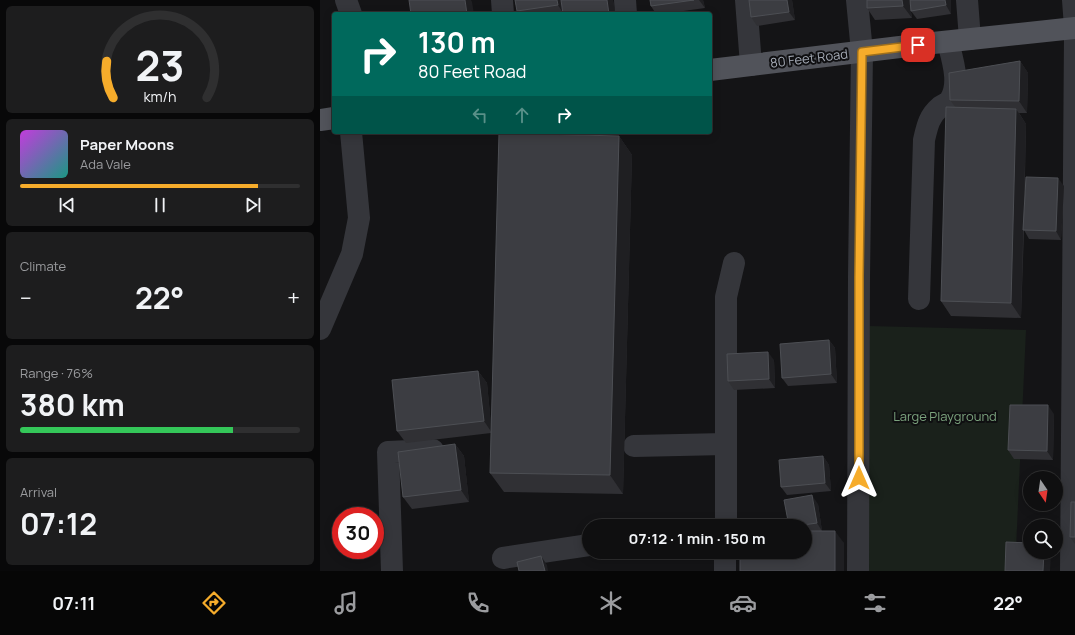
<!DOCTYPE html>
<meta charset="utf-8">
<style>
body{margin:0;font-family:Manrope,sans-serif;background:#1d1d1e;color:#f1f3f6;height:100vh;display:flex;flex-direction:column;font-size:15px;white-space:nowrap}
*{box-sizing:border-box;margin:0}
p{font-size:13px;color:#9b9c9f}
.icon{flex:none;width:22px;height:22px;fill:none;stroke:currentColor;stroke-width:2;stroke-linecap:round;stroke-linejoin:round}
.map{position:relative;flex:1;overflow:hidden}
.details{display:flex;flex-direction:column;gap:6px;padding:6px;background:#080809;width:320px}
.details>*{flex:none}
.hud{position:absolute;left:12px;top:12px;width:380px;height:122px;border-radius:4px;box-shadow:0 2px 10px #0003,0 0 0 1px #2f2f30;background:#00695c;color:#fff;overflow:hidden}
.needle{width:26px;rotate:167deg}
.buttons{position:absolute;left:703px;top:471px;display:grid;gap:8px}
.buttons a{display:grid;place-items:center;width:40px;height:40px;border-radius:50%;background:#0f0f10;box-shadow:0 2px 10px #0003,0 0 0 1px #2f2f30;font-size:20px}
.speed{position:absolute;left:12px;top:507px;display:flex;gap:8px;font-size:20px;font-weight:700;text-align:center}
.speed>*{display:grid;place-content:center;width:52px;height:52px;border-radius:50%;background:#0f0f10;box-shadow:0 2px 10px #0003,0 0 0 1px #2f2f30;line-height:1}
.speed .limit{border:6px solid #d22;background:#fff;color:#111}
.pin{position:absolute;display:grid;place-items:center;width:34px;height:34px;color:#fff;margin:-17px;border-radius:8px;box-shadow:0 2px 6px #0006}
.me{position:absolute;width:44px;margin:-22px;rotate:0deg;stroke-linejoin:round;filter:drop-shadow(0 0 3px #0008)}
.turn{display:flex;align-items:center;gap:14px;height:84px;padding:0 20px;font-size:18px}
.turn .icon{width:52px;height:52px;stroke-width:2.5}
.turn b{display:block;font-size:28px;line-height:34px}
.lanes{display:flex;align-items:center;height:38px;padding:0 20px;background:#0003;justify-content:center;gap:20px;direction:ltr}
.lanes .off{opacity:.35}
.big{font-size:30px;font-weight:700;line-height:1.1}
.details .tile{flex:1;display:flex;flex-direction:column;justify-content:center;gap:6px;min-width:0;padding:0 14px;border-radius:6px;background:#1d1d1e}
.details .dial{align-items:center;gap:0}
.dial svg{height:104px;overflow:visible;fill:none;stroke:#2f2f30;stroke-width:7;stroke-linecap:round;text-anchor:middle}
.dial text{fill:#f1f3f6;stroke:none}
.song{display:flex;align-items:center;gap:12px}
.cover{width:48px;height:48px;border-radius:6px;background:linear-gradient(135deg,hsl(290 70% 55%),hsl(170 70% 35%))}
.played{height:4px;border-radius:2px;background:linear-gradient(90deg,#f6ac2b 85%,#2f2f30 85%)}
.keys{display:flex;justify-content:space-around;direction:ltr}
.heat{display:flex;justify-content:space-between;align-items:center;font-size:22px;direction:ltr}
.charge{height:6px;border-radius:3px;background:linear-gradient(90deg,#34c759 76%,#2f2f30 0)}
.trip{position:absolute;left:262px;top:519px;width:230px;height:40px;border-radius:20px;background:#0f0f10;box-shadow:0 2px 10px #0003,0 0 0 1px #2f2f30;font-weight:700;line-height:40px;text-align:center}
.tab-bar{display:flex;height:64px;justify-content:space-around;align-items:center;background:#060606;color:#9b9c9f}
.tab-bar .icon{width:28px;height:28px}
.tab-bar .selected{color:#f6ac2b}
.tab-bar b{font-size:18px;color:#f1f3f6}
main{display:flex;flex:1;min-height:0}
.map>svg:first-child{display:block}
.green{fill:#1a211b}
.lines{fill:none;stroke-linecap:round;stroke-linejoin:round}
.minor{stroke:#35363b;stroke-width:22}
.major{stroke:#51535a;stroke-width:22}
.wall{fill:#303034}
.shaded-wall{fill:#1f1f22}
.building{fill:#3c3d42;stroke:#4d4f54}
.route-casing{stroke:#a0701c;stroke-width:10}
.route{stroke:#f6ac2b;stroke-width:7}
.labels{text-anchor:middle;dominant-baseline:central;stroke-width:4;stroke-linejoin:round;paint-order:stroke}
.street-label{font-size:13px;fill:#a5abb6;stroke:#0f0f11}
.park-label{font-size:13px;fill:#7ba27d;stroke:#0f0f11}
</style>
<main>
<section class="details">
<div class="tile dial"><svg viewBox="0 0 100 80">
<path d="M14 69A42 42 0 1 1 86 69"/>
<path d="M14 69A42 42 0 0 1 9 41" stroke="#f6ac2b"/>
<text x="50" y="56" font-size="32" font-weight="700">23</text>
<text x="50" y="72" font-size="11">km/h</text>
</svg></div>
<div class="tile">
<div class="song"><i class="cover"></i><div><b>Paper Moons</b><p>Ada Vale</p></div></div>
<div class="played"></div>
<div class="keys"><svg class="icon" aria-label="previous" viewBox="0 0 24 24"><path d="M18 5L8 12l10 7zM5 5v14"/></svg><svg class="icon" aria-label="pause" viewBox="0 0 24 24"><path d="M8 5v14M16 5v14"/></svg><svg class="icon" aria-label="next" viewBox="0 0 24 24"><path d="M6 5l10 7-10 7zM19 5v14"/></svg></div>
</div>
<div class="tile"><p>Climate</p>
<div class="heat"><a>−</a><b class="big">22°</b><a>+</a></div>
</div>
<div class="tile"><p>Range · 76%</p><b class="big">380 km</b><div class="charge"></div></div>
<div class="tile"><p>Arrival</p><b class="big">07:12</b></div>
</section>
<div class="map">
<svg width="755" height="571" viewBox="0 0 755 571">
<rect width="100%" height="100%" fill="#141416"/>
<path class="green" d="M549,326l157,4 -11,241h-146z"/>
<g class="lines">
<path class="minor" d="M26,0l5,14
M182,0l1,14
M305,0l1,14
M426,0l5,65
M537,0l5,52 -3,225 -1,294
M647,0l3,39
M753,0l2,27
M599,299l5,-159c3,-13 5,-24 16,-33 3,-2 8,-4 10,-7 11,-16 2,-42 -2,-58
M0,329l32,-75 7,-36 -8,-86
M314,446l91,-2
M406,526v-229l8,-34
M183,558l86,-13
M72,571l-4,-119 45,-2
M405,571v-19
M751,571l4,-536"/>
<path class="major" d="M390,70l223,-27 142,-15
M0,120l14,-2"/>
</g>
<path class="wall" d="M195,0h98l2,14h-52v-1l-4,1h-40l-2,-3z
M330,0h53l2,8 -43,6h-6l-5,-8z
M429,0h43l3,20 -38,6 -6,-9z
M547,0h42l3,18 -37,2 -8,-12z
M590,0h41v14l-34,5 -6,-8z
M700,61l8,12 -1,40h-8l7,11 -2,100 40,-38 -3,54 -32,-1 -5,-9 -3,88 -70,-2 -10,-15 15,-193 -6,-8z
M299,136l13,19 -9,339 -119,-2 -14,-19 1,-40 -85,10 -9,-12 81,-60 9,12 4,42z
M509,340l6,8 2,35 -49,3 -6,-8z
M454,360l1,28 -41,2 -6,-9z
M734,414l-1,46 -39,-1 -6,-9z
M135,444l9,12 5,46 -57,7 -9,-12z
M503,456l6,9 2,26 -44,4 -6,-8z
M755,502v42l-5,-7z
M498,504l4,27h-1l23,12 -39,9v-26h-16z"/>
<path class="shaded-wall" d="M145,0h6l1,2 2,12h-7z
M237,0h5l1,13 -5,-8z
M287,0h6l2,14h-6z
M379,0h4l2,8z
M467,0h5l3,20 -6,-8z
M582,0h7l3,18 -9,-12z
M625,0h6v14l-5,-9z
M700,61l8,12 -1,40 -8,-12z
M696,109l10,15 -5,194 -10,-15z
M299,136l13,19 -9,339 -13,-19z
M738,178l6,8 -3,54 -5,-9z
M509,340l6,8 2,35 -6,-9z
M448,352l6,8 1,28 -6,-9z
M158,371l9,12 5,50 -8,-12z
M728,405l6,9 -1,46 -6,-9z
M135,444l9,12 5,46 -8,-12z
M503,456l6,9 2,26 -6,-8z
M492,495l6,9 4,27 -5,-8z
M515,531l9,12v28h-9z
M724,552h7l-1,19h-7z
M221,556l6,9 1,6h-3z"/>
<path class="building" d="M89,0h56l2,14h-56z
M195,0h42l1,5 -41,6z
M241,0h46l2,14h-46z
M330,0h44l-43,6z
M429,0h38l2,12 -38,5z
M547,0h35l1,6 -36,2z
M590,0h35l1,5 -35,6z
M700,61l-1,40 -69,-1 -1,-27z
M626,107l70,2 -5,194 -70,-2z
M179,133l120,3 -9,339 -120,-2z
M706,177l32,1 -2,53 -33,-1z
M509,340l2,34 -49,4 -2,-34z
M448,352l1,27 -41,2 -1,-27z
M158,371l6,50 -87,10 -5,-51z
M690,405h38l-1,46 -39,-1z
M135,444l6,46 -58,7 -5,-45z
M503,456l2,27 -44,4 -2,-27z
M492,495l5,28 -21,3h-7l-5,-26z
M751,502h4v35h-5z
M485,531h30v40h-95v-19h65z
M686,542l24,1v9h14l-1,19h-38z
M221,556l4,15h-26l-2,-9z"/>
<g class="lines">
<g class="route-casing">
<path id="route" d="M539,478v-201l3,-225 56,-7"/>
</g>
<use href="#route" class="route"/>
</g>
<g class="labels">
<g class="street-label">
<text transform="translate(489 58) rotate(-7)">80 Feet Road</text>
</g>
<g class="park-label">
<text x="625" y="416">Large Playground</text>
</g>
</g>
</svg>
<div class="buttons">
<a><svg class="needle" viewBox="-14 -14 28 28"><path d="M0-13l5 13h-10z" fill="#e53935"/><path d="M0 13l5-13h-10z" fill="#9b9c9f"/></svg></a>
<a><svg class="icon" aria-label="search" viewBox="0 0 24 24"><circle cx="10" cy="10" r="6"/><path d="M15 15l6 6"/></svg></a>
</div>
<div class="speed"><div class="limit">30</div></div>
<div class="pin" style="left:598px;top:45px;background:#d93025"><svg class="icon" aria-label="arrive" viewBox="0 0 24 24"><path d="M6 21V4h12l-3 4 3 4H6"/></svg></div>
<svg class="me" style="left:539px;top:478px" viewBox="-20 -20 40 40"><path d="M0-17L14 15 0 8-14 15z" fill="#f6ac2b" stroke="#fff" stroke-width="4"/></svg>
<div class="trip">07:12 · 1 min · 150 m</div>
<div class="hud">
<div class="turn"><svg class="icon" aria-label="right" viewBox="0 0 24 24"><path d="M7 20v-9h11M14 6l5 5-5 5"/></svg><div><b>130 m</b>80 Feet Road</div></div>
<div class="lanes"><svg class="icon off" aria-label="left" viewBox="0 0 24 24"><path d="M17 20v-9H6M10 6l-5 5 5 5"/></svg><svg class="icon off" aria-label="ahead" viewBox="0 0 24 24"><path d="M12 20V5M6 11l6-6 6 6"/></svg><svg class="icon" aria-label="right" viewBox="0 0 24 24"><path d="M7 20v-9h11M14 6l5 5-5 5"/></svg></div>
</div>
</div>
</main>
<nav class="tab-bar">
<b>07:11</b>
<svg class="icon selected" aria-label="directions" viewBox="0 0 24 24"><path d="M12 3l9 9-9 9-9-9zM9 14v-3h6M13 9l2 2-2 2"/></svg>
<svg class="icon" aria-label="music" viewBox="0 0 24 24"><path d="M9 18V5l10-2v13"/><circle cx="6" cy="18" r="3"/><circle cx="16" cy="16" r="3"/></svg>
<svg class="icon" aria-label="phone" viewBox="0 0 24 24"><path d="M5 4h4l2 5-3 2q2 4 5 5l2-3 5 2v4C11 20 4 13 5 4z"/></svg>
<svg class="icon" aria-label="climate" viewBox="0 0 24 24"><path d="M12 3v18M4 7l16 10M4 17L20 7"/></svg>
<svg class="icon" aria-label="car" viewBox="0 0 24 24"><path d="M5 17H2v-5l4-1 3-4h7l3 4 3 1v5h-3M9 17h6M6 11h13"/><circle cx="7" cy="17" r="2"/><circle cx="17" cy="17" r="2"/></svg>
<svg class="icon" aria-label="filters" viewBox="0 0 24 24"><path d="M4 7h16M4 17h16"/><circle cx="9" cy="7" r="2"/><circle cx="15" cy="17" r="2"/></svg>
<b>22°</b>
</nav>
